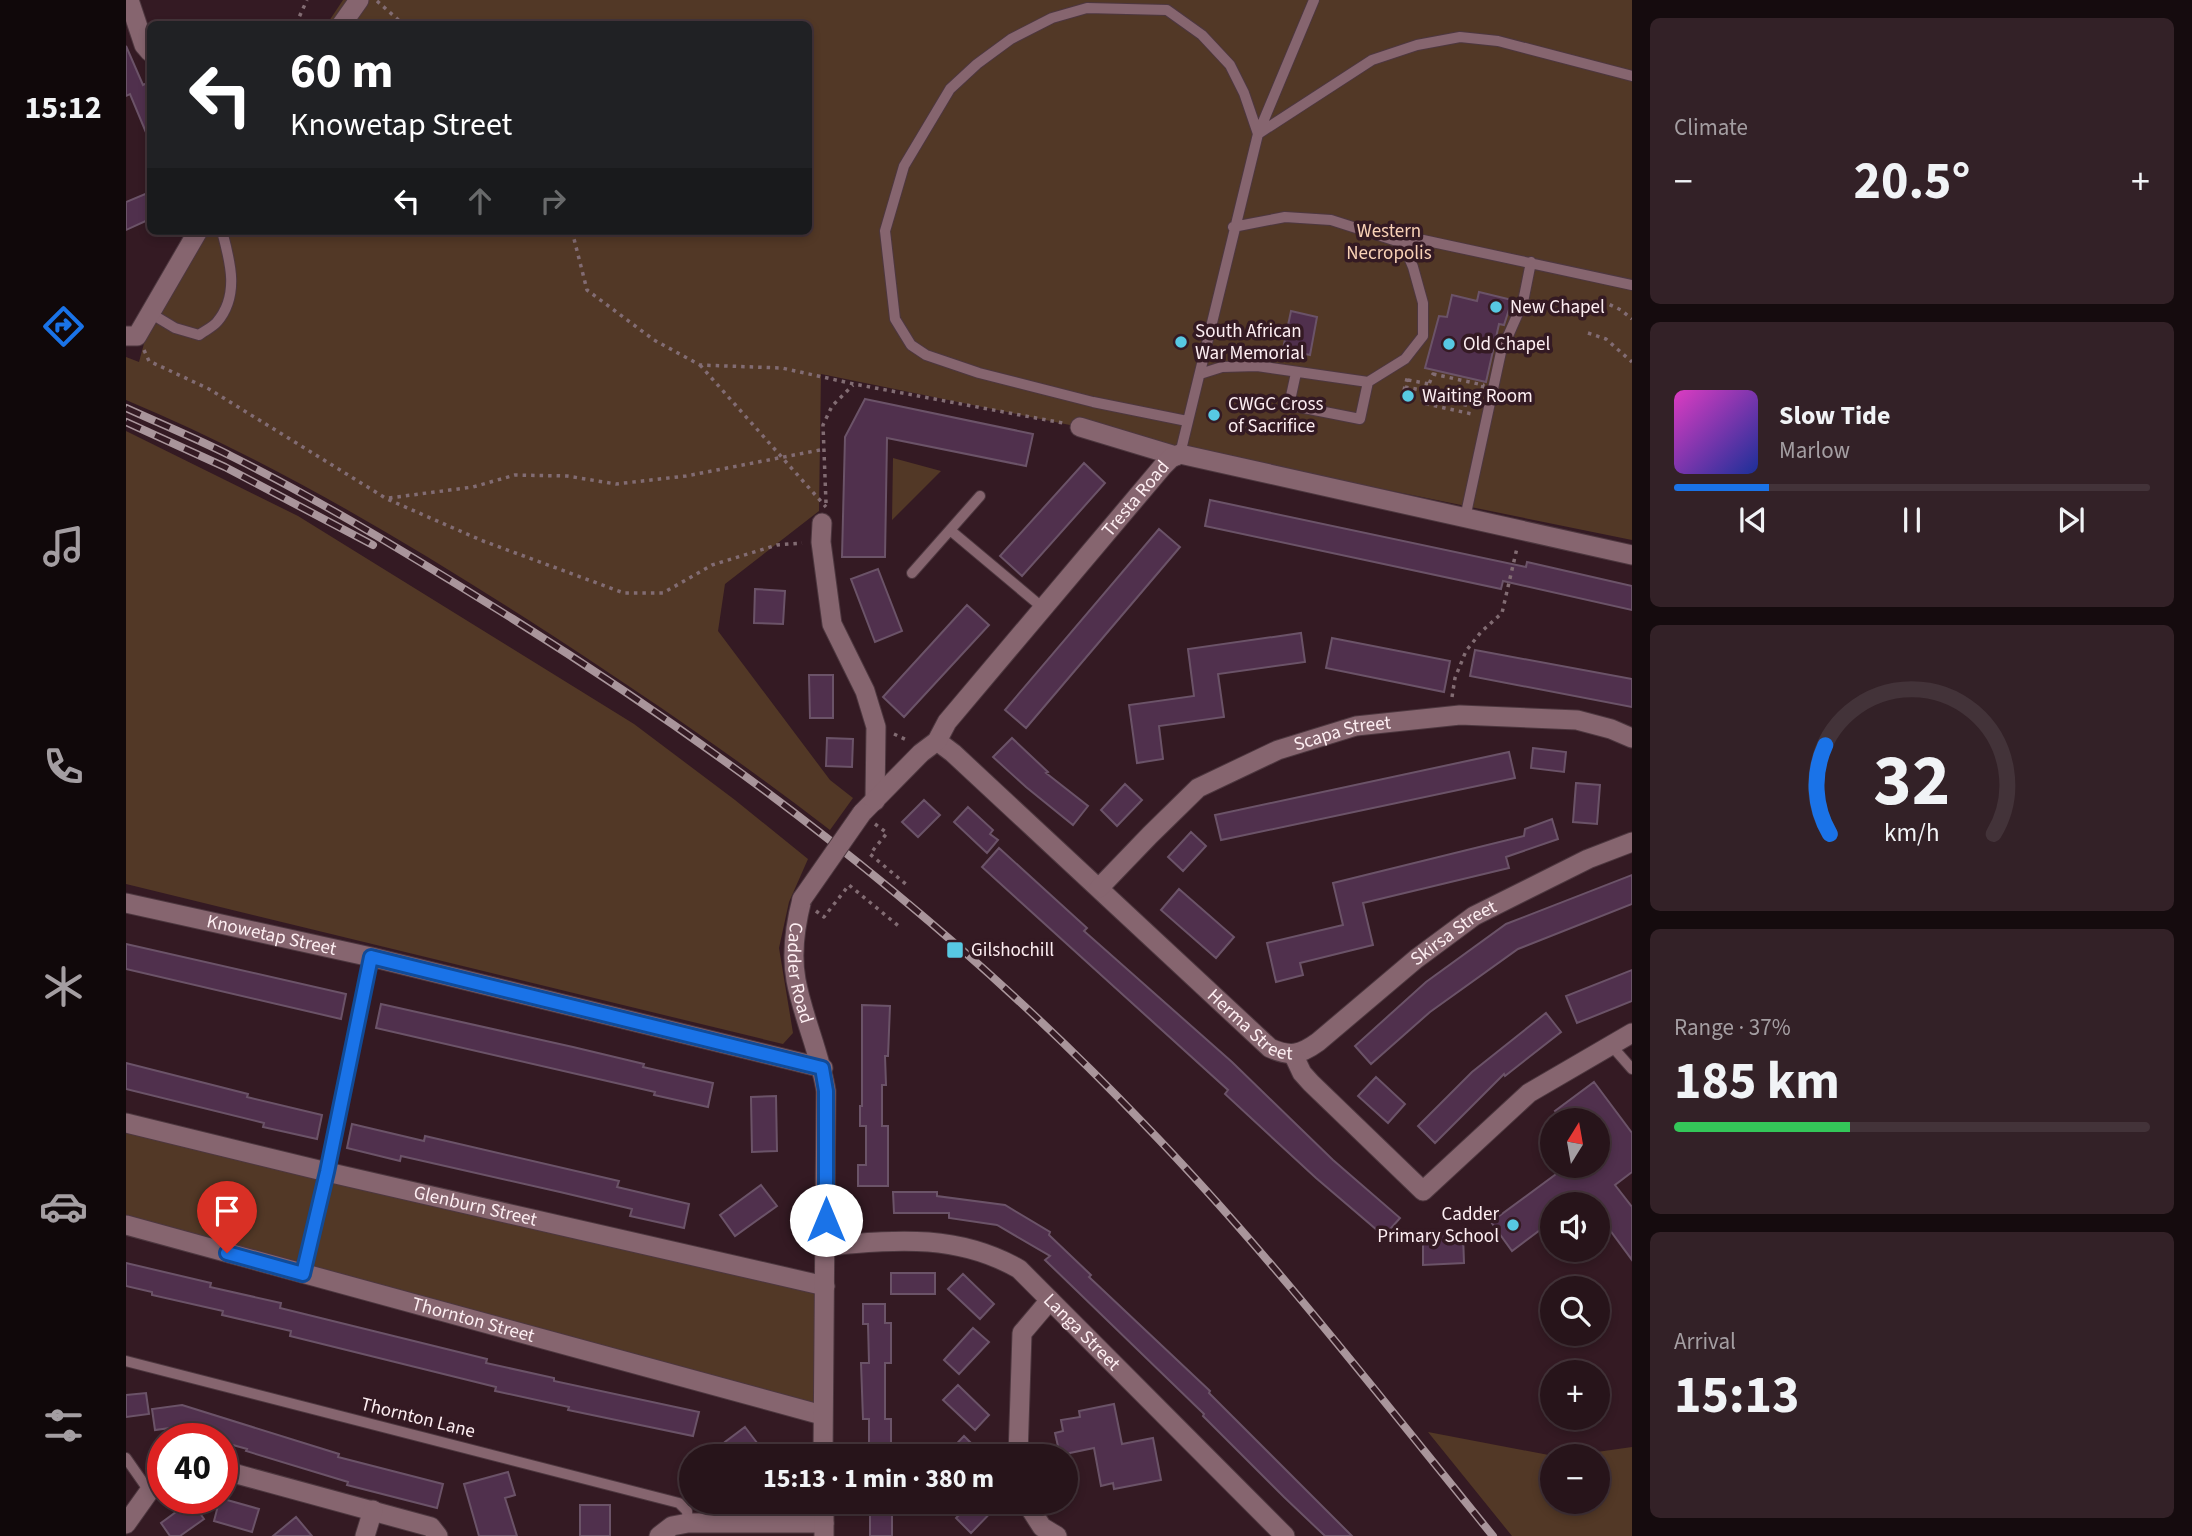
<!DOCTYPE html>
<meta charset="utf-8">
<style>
body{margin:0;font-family:"Source Sans 3",sans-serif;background:#332127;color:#f1f3f6;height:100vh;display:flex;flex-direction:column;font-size:26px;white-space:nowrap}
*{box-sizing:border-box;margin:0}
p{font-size:23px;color:#a49ea2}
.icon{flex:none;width:38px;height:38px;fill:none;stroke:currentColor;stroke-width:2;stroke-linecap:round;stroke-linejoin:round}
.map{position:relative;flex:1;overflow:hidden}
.details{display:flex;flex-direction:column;gap:18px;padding:18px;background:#150b0e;width:560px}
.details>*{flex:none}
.top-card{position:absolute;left:21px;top:21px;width:665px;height:214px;border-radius:10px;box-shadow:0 4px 10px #0003,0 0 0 2px #433339;background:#202124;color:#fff;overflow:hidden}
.needle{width:46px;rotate:11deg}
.tools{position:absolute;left:1414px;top:1108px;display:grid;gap:14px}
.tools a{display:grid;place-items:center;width:70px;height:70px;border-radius:50%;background:#27141a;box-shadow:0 4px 10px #0003,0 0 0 2px #433339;font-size:35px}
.speed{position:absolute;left:21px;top:1423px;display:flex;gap:14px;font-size:35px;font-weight:700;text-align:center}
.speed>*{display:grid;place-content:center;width:91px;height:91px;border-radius:50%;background:#27141a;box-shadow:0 4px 10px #0003,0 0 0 2px #433339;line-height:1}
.speed .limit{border:10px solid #d22;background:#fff;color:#111}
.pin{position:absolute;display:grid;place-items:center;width:60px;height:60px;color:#fff;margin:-72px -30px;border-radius:50% 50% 50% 0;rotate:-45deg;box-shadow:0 0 7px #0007}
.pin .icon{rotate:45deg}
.me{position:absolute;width:77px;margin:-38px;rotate:0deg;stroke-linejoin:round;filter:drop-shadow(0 0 5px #0008)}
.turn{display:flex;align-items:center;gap:24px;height:147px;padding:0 28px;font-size:32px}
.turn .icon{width:91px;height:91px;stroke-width:2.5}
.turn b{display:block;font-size:49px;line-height:60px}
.lanes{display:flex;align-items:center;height:66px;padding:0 28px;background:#0003;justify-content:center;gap:35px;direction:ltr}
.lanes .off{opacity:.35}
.big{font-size:52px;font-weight:700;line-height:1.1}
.details .card{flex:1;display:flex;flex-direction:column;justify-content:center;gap:10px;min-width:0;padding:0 24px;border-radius:10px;background:#332127}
.details .dial{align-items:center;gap:0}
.dial svg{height:182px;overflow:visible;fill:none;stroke:#433339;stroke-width:7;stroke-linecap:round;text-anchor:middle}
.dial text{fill:#f1f3f6;stroke:none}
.song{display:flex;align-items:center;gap:21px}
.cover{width:84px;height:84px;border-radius:10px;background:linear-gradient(135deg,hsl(310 70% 55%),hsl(230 70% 35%))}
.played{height:7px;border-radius:4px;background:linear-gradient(90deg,#1a73e8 20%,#433339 20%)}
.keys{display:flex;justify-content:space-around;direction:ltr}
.heat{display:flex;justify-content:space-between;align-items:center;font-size:38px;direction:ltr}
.charge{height:10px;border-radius:5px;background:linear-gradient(90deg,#34c759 37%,#433339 0)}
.trip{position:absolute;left:553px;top:1444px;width:399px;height:70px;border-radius:35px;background:#27141a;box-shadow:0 4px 10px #0003,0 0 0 2px #433339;font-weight:700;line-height:70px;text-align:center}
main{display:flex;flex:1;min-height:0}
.tabs{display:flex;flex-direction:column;width:126px;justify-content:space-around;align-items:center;background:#10080a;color:#a49ea2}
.tabs .icon{width:49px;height:49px}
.tabs .selected{color:#1a73e8}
.tabs b{font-size:32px;color:#f1f3f6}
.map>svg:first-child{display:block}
.green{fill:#523826}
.building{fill:#50304d;stroke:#6b5368;stroke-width:2}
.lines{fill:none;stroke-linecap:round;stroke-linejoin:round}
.service-casing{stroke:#4d373f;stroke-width:12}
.minor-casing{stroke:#4d373f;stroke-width:21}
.tertiary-casing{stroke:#4d373f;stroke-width:21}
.path{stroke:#826c73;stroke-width:3.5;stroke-dasharray:3.5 5;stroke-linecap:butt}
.service{stroke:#86656f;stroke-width:10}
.minor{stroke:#86656f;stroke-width:19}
.tertiary{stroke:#86656f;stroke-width:19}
.rail-casing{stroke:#a9959b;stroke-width:8}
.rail{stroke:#341a23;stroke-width:5;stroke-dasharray:16;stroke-linecap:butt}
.tertiary-bridge-casing{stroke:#4d373f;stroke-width:21;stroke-linecap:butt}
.tertiary-bridge{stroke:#86656f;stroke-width:19}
.route-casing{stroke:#114b97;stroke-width:18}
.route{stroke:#1a73e8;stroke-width:12}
.poi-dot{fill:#57c9e3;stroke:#341a23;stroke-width:2.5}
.labels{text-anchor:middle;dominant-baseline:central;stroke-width:7;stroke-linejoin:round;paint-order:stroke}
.park-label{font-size:19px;fill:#f8d1b6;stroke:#341a23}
.poi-label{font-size:19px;fill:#fdeef2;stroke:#341a23;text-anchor:start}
.street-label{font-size:19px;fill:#fdeef2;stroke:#341a23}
</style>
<main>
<nav class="tabs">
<b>15:12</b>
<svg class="icon selected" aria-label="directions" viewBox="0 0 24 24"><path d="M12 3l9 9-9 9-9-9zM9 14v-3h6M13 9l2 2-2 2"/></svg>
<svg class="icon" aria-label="music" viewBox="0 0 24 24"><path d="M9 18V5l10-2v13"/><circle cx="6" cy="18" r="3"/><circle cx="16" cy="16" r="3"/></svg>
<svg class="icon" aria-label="phone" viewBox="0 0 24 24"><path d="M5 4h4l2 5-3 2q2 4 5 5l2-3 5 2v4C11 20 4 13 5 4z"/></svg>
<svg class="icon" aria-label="climate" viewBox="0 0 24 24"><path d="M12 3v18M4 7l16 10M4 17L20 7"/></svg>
<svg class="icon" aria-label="car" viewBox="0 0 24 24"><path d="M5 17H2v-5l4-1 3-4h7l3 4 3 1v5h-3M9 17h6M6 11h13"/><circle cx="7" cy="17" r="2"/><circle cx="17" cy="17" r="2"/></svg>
<svg class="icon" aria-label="filters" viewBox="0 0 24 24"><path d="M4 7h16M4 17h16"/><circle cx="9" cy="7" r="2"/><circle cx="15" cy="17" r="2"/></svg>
</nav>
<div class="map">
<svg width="1506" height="1536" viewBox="0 0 1506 1536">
<rect width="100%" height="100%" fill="#341a23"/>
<path class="green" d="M217,0h1289v540l-811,-166 -2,137 -94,73 -7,47 112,149 23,18 -23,32c-97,-75 -198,-143 -300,-209 -130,-83 -262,-162 -404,-221v-43l13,5 24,-88 29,-43h616v-207h-481z
M0,431l172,85 336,208 101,76 73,59 -19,43 -10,46 14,85 -10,11 -657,-160z
M767,458l48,13 -49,49z
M0,1126l199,48 -22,98 -177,-50z
M202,1174l493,113 -2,123 -514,-137z
M1302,1432l126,24 -2,46h46v-46h-29l63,-9v89h-120z"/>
<path class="building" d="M0,46l17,39 7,-4v61l-20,-48 -4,2z
M24,192v27l-24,11v-28z
M1353,292l33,8 -8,25 -5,-1 -13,58 -61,-14 14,-52 8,1 5,-22 25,6z
M1165,311l26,6 -7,38 -27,-6z
M739,399l168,35 -7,32 -139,-28 -2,119h-43l3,-120z
M958,463l21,20 -83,93 -22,-20z
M1084,500l316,67 1,-5 105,24v24l-129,-29 -2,8 -296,-63z
M1033,529l21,18 -154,181 -21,-18z
M752,569l24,62 -27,11 -24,-63z
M629,589l30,2 -2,33 -29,-1z
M841,605l22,20 -85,92 -21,-20z
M1175,633l4,29 -87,12 6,43 -65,9 4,33 -26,4 -8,-58 65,-9 -6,-47z
M1206,638l118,23 -6,31 -118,-24z
M1349,650l157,29v28l-162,-31z
M683,675h24v43h-23z
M701,738l26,1 -1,28 -26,-1z
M886,738l36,34 -2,1 42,33 -15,19 -47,-38 -33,-30z
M1407,748l33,4 -2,20 -33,-4z
M1383,752l6,26 -294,62 -6,-25z
M1450,783l24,2 -3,39 -24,-2z
M999,784l17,16 -25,26 -16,-16z
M798,800l16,15 -22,22 -16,-15z
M842,807l25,23 -3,4 8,6 -11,13 -33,-31z
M1426,819l6,20 -52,18 3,11 -146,35 10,42 -73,18 3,12 -27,7 -9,-39 76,-18 -10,-42 191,-47 1,-7z
M1065,832l15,14 -23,25 -15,-14z
M873,848l88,80 -3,3 148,131 101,98 67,58 -16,18 -68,-58 -91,-84 3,-4 -246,-223z
M1506,875v29l-114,45 -88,63 -59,52 -16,-18 71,-64 80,-58z
M1053,889l55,48 -18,21 -55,-48z
M0,944l220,50 -5,25 -215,-50z
M1506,970v31l-55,22 -11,-27z
M255,1004l192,43 71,17 -1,3 70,16 -5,24 -54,-12 1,-3 -279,-64z
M736,1005l28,1 -2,50h-3l1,29h-4v41h6v60h-30v-21h8v-39h-6v-20h2z
M1420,1013l15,19 -56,44 -1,-2 -69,69 -17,-17 54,-54z
M0,1063l122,31 -1,3 75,18 -5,24 -54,-12 1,-4 -138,-34z
M1250,1077l29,27 -17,19 -30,-27z
M1468,1082l38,51v39l-17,13 17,22v53l-34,-46v-10h-8l-5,-7 -9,7h-24v17l-40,30 -21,-29 76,-56h31v-46h-36l-7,-9z
M650,1096l1,55 -25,1 -1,-55z
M226,1124l72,17 1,-5 194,45 -2,6 72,17 -5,24 -54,-12 2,-7 -72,-17 -159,-36 -1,5 -53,-13z
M635,1185l16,21 -42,30 -15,-21z
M767,1192h44v4l68,9 45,27 -1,3 42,40 -2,2 121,114 -1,2 143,143h-27l-41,-39 -81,-81 1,-2 -159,-154 5,-4 -53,-31 -48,-7v-5h-55z
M1337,1234l1,29 -41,2v-21l16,-1v-8z
M0,1263l85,20 -1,4 71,16 -1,5 207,51 -1,4 68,15v3l145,31 -6,24 -125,-26 1,-3 -74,-16 1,-4 -206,-51 1,-5 -69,-16 1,-4 -71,-16v-3l-26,-6z
M765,1273h44v21h-44z
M837,1274l31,30 -14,15 -32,-30z
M737,1304h22v19h6v40h-6v56h6v37h-22v-37h-6l-2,-56h8l-1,-39h-5z
M847,1328l16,14 -30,32 -15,-14z
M832,1385l31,30 -14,15 -32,-30z
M20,1393l3,21 -23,3v-22z
M988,1404l8,40 31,-6 8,42 -47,9 -1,-6 -12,3 -7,-38 -34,7 -5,-22 8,-2 -2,-11 19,-3 -1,-6z
M56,1405l157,49 -1,3 105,27 -6,24 -90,-23 1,-3 -102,-31 1,-2 -25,-7v-4h-11l-15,-4 3,-10 -44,6 -3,-21z
M619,1427l22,29h-31l-11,-14z
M838,1436l20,20h-39z
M382,1472l7,23 -10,3 12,38h-38l-15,-52z
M94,1498l39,11 -7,23 -38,-11z
M65,1501l13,18 -24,17h-10l-9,-13z
M744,1502h16v8l6,-1v27h-22z
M846,1502h29l-30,31 -15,-15z
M454,1505h30v31h-30z
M170,1517l16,19h-39z"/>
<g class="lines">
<g class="service-casing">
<path id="service" d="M1277,243l20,-3 209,45
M24,313l25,15 24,7c5,-4 14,-8 18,-13 23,-27 13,-61 5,-91
M1170,373l-7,32 71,14 8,-37
M1074,374l22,-7 35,-1 111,16 37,-23 18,-23v-33l-10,-36 -10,-24 -72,-23 -46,-3 -52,10
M1061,421l-94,-19 -114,-29 -53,-18 -15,-10 -16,-26 -10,-88 19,-65 46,-77 27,-25 34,-25 41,-21 35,-10 80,2 35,25 28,30 14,28 14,41 114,-74 45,-15 43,-8 38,4 134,35
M1054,454l78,-320 56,-134
M854,496l-30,34 93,78
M1339,518l36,-166 22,-50 8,-40
M786,573l38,-43
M1484,1044l22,25
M177,1274l68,-317
M0,1361l553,142 8,8 1,12
M0,1458l23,33"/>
</g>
<g class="minor-casing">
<g id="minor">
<path d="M3,0l15,45 6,7"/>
<path d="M954,427l96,29"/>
<path d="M696,523l-1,19 11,82 33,67 11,36 -1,74"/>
<path id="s1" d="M811,741l16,12 317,295c20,9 30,7 48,-6l98,-83 58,-43 114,-57 44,-17"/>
<path id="s2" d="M973,888l51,-53 48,-47 80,-38 78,-24 104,-11 117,5 34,9 21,9"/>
<path id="s3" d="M0,903l245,54 452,111"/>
<path d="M1168,1056l8,17 9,10 112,108 106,-98 103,-60"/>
<path id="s4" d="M0,1123l201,49 498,114"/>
<path id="s5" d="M0,1225l696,190"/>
<path id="s6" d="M700,1246c69,-6 130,-13 193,23l266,267"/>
<path d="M892,1456l4,-123 28,-33"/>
<path d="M96,1470l209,57 7,9"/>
<path d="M900,1502l16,25 15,9"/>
<path d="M0,1524l27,-38 10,-3"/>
<path d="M239,1536l8,-26"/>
<path d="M533,1536l13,-10 16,-3h136"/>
</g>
</g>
<g class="tertiary-casing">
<g id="tertiary">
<path d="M216,24l17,-24"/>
<path d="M0,336h11l61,-105"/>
<path id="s7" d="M736,813l59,-60 16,-12 10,-19 216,-256 8,-8 9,-4 452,101"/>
<path id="s8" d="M676,899c-7,27 -11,54 -6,81 7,38 24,73 30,111l-3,365"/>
<path d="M698,1502v34"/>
</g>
</g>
<path class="path" d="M251,1l26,23
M170,24l11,-24
M446,231l15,59 67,50 46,25 82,3 72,16 209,39
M1476,301l19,9 11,9
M1462,333l18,6 26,23
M18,350l5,11 60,28 178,110 96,42 141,52h39l49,-28 65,-20 25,-2
M574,365l126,142
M1307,374l50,11 -2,10 -7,-1 -3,12 -39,-8 -3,-14z
M1282,380l21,4
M1279,387l16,3 3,5 -2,8 50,11
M1278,390l4,-15
M263,498l84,-11 42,-12 52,1 49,8 70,-8 139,-27
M700,503l-3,-78 9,-19 21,-21
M1326,697l3,-19 11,-27 15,-19 21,-19 15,-65
M768,734l15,7
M749,824l12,9 -17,21 38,32
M690,911l8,6 25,-32 52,43"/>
<use href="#service" class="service"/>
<use href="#minor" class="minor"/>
<use href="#tertiary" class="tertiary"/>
<g class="rail-casing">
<path id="rail" d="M0,408c35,16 72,31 107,49 96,48 188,105 280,162 229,143 444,309 631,505 125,129 236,273 349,412
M0,422l99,45 148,78"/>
</g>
<use href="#rail" class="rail"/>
<g class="tertiary-bridge-casing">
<path id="tertiary-bridge" d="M676,899l60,-86"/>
</g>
<use href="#tertiary-bridge" class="tertiary-bridge"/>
</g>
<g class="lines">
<g class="route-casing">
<path id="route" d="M101,1253l76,21 24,-102 44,-215 451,111 4,23v129"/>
</g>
<use href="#route" class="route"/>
</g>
<g class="poi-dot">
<circle cx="1370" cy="307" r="7"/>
<circle cx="1055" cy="342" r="7"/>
<circle cx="1323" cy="344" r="7"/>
<circle cx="1282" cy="396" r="7"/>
<circle cx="1088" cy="415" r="7"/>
<rect x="820" y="941" width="18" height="18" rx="3.5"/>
<circle cx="1387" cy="1225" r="7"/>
</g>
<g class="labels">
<g class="park-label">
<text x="1263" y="231">Western<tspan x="1263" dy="22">Necropolis</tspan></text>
</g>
<g class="poi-label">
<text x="1384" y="307">New Chapel</text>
<text x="1069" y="331">South African<tspan x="1069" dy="22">War Memorial</tspan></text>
<text x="1337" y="344">Old Chapel</text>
<text x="1296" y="396">Waiting Room</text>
<text x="1102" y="404">CWGC Cross<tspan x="1102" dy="22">of Sacrifice</tspan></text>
<text x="845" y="950">Gilshochill</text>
<text x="1373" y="1214" text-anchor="end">Cadder<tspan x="1373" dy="22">Primary School</tspan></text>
</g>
<g class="street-label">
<text stroke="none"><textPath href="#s7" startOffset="418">Tresta Road</textPath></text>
<text stroke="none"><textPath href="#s2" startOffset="296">Scapa Street</textPath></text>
<text stroke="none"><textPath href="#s3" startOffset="149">Knowetap Street</textPath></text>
<text stroke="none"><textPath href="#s1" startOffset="679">Skirsa Street</textPath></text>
<text stroke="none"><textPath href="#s8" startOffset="75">Cadder Road</textPath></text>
<text stroke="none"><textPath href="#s1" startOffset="424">Herma Street</textPath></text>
<text stroke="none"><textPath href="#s4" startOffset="359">Glenburn Street</textPath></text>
<text stroke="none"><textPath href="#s5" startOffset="360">Thornton Street</textPath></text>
<text stroke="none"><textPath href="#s6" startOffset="287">Langa Street</textPath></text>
<text transform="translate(292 1418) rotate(14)">Thornton Lane</text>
</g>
</g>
</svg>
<div class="tools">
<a><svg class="needle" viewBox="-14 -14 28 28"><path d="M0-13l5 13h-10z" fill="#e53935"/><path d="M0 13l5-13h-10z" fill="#a49ea2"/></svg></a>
<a><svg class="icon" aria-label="sound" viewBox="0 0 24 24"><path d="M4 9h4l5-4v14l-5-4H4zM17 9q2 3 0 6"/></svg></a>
<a><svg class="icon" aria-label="search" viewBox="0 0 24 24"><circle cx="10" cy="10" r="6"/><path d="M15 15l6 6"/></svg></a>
<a>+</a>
<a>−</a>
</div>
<div class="speed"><div class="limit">40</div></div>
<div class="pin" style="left:101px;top:1253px;background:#d93025"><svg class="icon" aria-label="arrive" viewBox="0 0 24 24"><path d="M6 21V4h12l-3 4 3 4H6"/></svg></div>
<svg class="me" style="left:700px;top:1220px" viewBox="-20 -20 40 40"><circle r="19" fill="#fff"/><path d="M0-13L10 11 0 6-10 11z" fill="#1a73e8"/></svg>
<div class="trip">15:13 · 1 min · 380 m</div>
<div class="top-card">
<div class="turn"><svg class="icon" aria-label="left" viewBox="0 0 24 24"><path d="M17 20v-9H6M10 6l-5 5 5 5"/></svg><div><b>60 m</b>Knowetap Street</div></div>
<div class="lanes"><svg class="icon" aria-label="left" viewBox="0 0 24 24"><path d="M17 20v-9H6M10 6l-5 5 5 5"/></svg><svg class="icon off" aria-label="ahead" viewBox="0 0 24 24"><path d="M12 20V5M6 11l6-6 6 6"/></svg><svg class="icon off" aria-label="right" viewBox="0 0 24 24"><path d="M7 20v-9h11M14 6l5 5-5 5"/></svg></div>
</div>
</div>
<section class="details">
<div class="card"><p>Climate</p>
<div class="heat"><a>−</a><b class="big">20.5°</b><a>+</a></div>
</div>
<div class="card">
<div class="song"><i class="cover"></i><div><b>Slow Tide</b><p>Marlow</p></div></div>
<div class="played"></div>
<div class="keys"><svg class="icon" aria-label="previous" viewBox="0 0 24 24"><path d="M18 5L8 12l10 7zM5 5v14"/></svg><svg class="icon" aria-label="pause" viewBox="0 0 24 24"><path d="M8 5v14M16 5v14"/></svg><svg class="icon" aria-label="next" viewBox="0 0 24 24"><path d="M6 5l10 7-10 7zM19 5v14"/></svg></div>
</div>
<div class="card dial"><svg viewBox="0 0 100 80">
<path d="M14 69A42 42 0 1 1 86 69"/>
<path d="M14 69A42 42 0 0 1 12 30" stroke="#1a73e8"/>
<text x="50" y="56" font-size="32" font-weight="700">32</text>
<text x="50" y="72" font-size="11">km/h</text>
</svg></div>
<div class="card"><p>Range · 37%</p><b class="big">185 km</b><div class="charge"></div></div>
<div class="card"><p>Arrival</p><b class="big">15:13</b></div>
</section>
</main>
